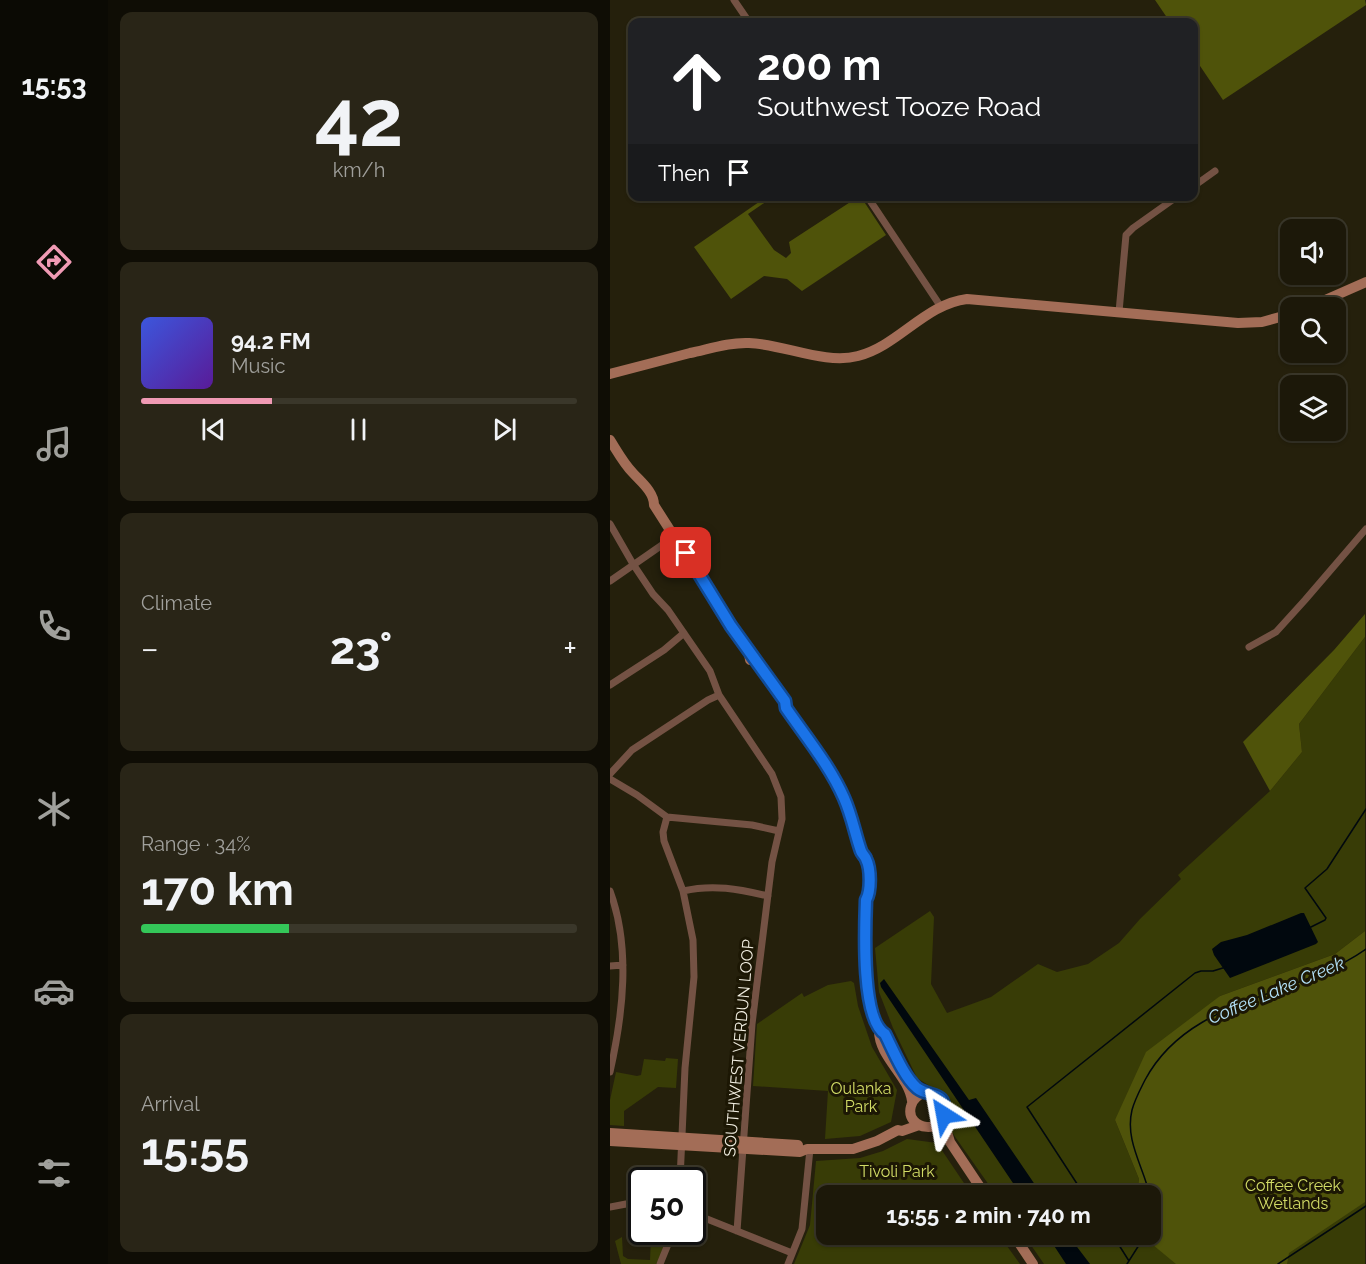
<!DOCTYPE html>
<meta charset="utf-8">
<style>
body{margin:0;font-family:Raleway,sans-serif;background:#292517;color:#f1f3f6;height:100vh;display:flex;flex-direction:column;font-size:22px;white-space:nowrap}
*{box-sizing:border-box;margin:0}
p{font-size:20px;color:#a0a09c}
.icon{flex:none;width:33px;height:33px;fill:none;stroke:currentColor;stroke-width:2;stroke-linecap:round;stroke-linejoin:round}
.map{position:relative;flex:1;overflow:hidden}
.details{display:flex;flex-direction:column;gap:12px;padding:12px;background:#0f0d05;width:502px}
.details>*{flex:none}
.top-card{position:absolute;left:18px;top:18px;width:570px;height:183px;border-radius:12px;box-shadow:0 2px 4px #0004,0 0 0 2px #3a372a;background:#202124;color:#fff;overflow:hidden}
.tools{position:absolute;left:670px;top:219px;display:grid;gap:12px}
.tools a{display:grid;place-items:center;width:66px;height:66px;border-radius:12px;background:#1c1809;box-shadow:0 2px 4px #0004,0 0 0 2px #3a372a;font-size:30px}
.speed{position:absolute;left:18px;top:1167px;display:flex;gap:12px;font-size:30px;font-weight:700;text-align:center}
.speed>*{display:grid;place-content:center;width:78px;height:78px;border-radius:50%;background:#1c1809;box-shadow:0 2px 4px #0004,0 0 0 2px #3a372a;line-height:1}
.speed .limit{border:3px solid #111;border-radius:9px;background:#fff;color:#111}
.pin{position:absolute;display:grid;place-items:center;width:51px;height:51px;color:#fff;margin:-26px;border-radius:12px;box-shadow:0 3px 9px #0006}
.me{position:absolute;width:66px;margin:-33px;rotate:326deg;stroke-linejoin:round;filter:drop-shadow(0 0 4px #0008)}
.turn{display:flex;align-items:center;gap:21px;height:126px;padding:0 30px;font-size:27px}
.turn .icon{width:78px;height:78px;stroke-width:2.5}
.turn b{display:block;font-size:42px;line-height:51px}
.then{display:flex;align-items:center;height:57px;padding:0 30px;background:#0003;gap:12px;font-size:22px}
.big{font-size:45px;font-weight:700;line-height:1.1}
.details .widget{flex:1;display:flex;flex-direction:column;justify-content:center;gap:9px;min-width:0;padding:0 21px;border-radius:12px;background:#292517}
.details .dial{align-items:center;gap:0}
.dial b{font-size:78px;line-height:1}
.song{display:flex;align-items:center;gap:18px}
.cover{width:72px;height:72px;border-radius:9px;background:linear-gradient(135deg,hsl(230 70% 55%),hsl(270 70% 35%))}
.played{height:6px;border-radius:3px;background:linear-gradient(90deg,#f09ab4 30%,#3a372a 30%)}
.keys{display:flex;justify-content:space-around;direction:ltr}
.heat{display:flex;justify-content:space-between;align-items:center;font-size:33px;direction:ltr}
.charge{height:9px;border-radius:4px;background:linear-gradient(90deg,#34c759 34%,#3a372a 0)}
.trip{position:absolute;left:206px;top:1185px;width:345px;height:60px;border-radius:12px;background:#1c1809;box-shadow:0 2px 4px #0004,0 0 0 2px #3a372a;font-weight:700;line-height:60px;text-align:center}
main{display:flex;flex:1;min-height:0}
.tabs{display:flex;flex-direction:column;width:108px;justify-content:space-around;align-items:center;background:#0b0a04;color:#a0a09c}
.tabs .icon{width:42px;height:42px}
.tabs .active{color:#f09ab4}
.tabs b{font-size:27px;color:#f1f3f6}
.map>svg:first-child{display:block}
.green{fill:#383c06}
.forest{fill:#4f530a}
.water{fill:#01080e}
.lines{fill:none;stroke-linecap:round;stroke-linejoin:round}
.stream{stroke:#01080e;stroke-width:1.5}
.street{stroke:#745244;stroke-width:7}
.secondary{stroke:#a36d57;stroke-width:10}
.route-casing{stroke:#114b97;stroke-width:15}
.route{stroke:#1a73e8;stroke-width:10}
.labels{text-anchor:middle;dominant-baseline:central;stroke-width:6;stroke-linejoin:round;paint-order:stroke}
.street-label{font-size:16px;fill:#f2efe2;stroke:#1c1704}
.park-label{font-size:16px;fill:#d2dc66;stroke:#1c1704}
.water-label{font-size:18px;font-style:italic;fill:#b3e1f8;stroke:#1c1704}
</style>
<main>
<nav class="tabs">
<b>15:53</b>
<svg class="icon active" aria-label="directions" viewBox="0 0 24 24"><path d="M12 3l9 9-9 9-9-9zM9 14v-3h6M13 9l2 2-2 2"/></svg>
<svg class="icon" aria-label="music" viewBox="0 0 24 24"><path d="M9 18V5l10-2v13"/><circle cx="6" cy="18" r="3"/><circle cx="16" cy="16" r="3"/></svg>
<svg class="icon" aria-label="phone" viewBox="0 0 24 24"><path d="M5 4h4l2 5-3 2q2 4 5 5l2-3 5 2v4C11 20 4 13 5 4z"/></svg>
<svg class="icon" aria-label="climate" viewBox="0 0 24 24"><path d="M12 3v18M4 7l16 10M4 17L20 7"/></svg>
<svg class="icon" aria-label="car" viewBox="0 0 24 24"><path d="M5 17H2v-5l4-1 3-4h7l3 4 3 1v5h-3M9 17h6M6 11h13"/><circle cx="7" cy="17" r="2"/><circle cx="17" cy="17" r="2"/></svg>
<svg class="icon" aria-label="filters" viewBox="0 0 24 24"><path d="M4 7h16M4 17h16"/><circle cx="9" cy="7" r="2"/><circle cx="15" cy="17" r="2"/></svg>
</nav>
<section class="details">
<div class="widget dial"><b>42</b><p>km/h</p></div>
<div class="widget">
<div class="song"><i class="cover"></i><div><b>94.2 FM</b><p>Music</p></div></div>
<div class="played"></div>
<div class="keys"><svg class="icon" aria-label="previous" viewBox="0 0 24 24"><path d="M18 5L8 12l10 7zM5 5v14"/></svg><svg class="icon" aria-label="pause" viewBox="0 0 24 24"><path d="M8 5v14M16 5v14"/></svg><svg class="icon" aria-label="next" viewBox="0 0 24 24"><path d="M6 5l10 7-10 7zM19 5v14"/></svg></div>
</div>
<div class="widget"><p>Climate</p>
<div class="heat"><a>−</a><b class="big">23°</b><a>+</a></div>
</div>
<div class="widget"><p>Range · 34%</p><b class="big">170 km</b><div class="charge"></div></div>
<div class="widget"><p>Arrival</p><b class="big">15:55</b></div>
</section>
<div class="map">
<svg width="756" height="1264" viewBox="0 0 756 1264">
<rect width="100%" height="100%" fill="#25200c"/>
<path class="green" d="M755,637v294l-30,23 -115,42 -105,124 24,59 -2,16h-141l-45,-64 -4,-9 1,-19 -4,-8 -27,-17 -24,-50 -14,-36 -4,-44 55,-37 4,6 -3,67 16,29 44,-16 47,-33 19,8 31,-8 31,-21 21,-24 41,-40 -3,-4 92,-84 32,-39 -3,-28z
M241,981l3,2 4,23 14,41 25,43 -6,32 -31,14 -35,3 3,-48 -75,-5 4,-62 45,-31 2,4 24,-12z
M56,1058l12,1 -2,29 -18,-1 -34,24v15l-14,-1v-25l6,-28 21,4 4,-1 3,-16 21,2z
M755,1062v202h-321l-20,-29 126,-1z
M297,1139l30,4 35,52 -146,1v38l173,1 21,29h-226l16,-39 6,-64 44,-3 23,-7z
M12,1237l1,19 5,3 22,1 1,-22 16,2 -5,15 -6,9h-35l-6,-23z"/>
<path class="forest" d="M545,0h210l1,5 -143,95 -29,-43v-35h-24z
M156,197h7l-25,17 26,36 12,8 5,-5 -2,-11 69,-45h3l25,38 -84,56 -15,-12 -23,-3 -33,23 -37,-52z
M755,614v23l-66,87 3,28 -32,39 -27,-49 91,-92z
M755,931v271l-76,51 -2,11h-111l-35,-29 9,-1v-38l-13,-1 2,-16 -24,-59 31,-68 74,-56 115,-42z"/>
<path class="water" d="M691,913h3l14,29 -2,2 -86,34 -16,-23 -2,-6 9,-7 26,-7z
M274,979l85,121 7,-2 66,97h-21l-140,-208 -1,-4z
M437,1235h21l22,29h-24z"/>
<g class="lines">
<path class="stream" d="M699,928l16,-8 1,-2 -21,-30 22,-19 39,-60
M475,1196l-58,-89 168,-134 6,-2h12l13,-4
M540,1226c10,-41 -28,-75 -18,-116 3,-11 8,-20 13,-30 45,-84 150,-81 221,-131
M502,1234l17,27
M517,1264l19,-30
M668,1264l88,-58"/>
<path class="street" d="M124,0l15,22
M584,186l21,-15
M257,196l74,111
M509,312l7,-77 7,-7 45,-32
M0,524l23,40 20,30 15,16 42,61 9,24 53,79 9,23 1,22 -10,43 -20,162 -15,207
M0,581l65,-45
M639,647l27,-15 29,-32 61,-71
M0,685l54,-35 20,-17
M0,774l22,-24 76,-50 11,-5
M0,779l27,16 30,22 85,8 27,6
M57,817l-4,15 1,9 19,50 10,49 1,37 -9,91 -5,112
M0,891c21,57 13,123 0,181
M73,891c30,-7 56,-2 85,5
M0,966l13,-1
M0,1207l16,-3 16,1
M82,1213l100,40
M50,1264l13,-32
M178,1264l14,-35 8,-80"/>
<path class="secondary" d="M697,308l59,-26
M0,374c27,-7 53,-14 80,-21 19,-4 39,-11 59,-10 34,1 76,22 109,13 40,-10 67,-52 109,-57l271,24 24,-1 29,-8
M0,440c7,11 14,24 23,33 8,9 21,19 21,32l95,149 1,6
M139,654l6,2 30,45 1,7 53,79 14,33 9,33c8,10 11,36 4,47 -2,47 -2,85 13,131 0,26 30,45 33,70
M299,1077c11,17 14,11 29,19l6,9c5,32 -40,26 -33,1 2,-8 7,-11 13,-13
M333,1119l7,23 36,54
M0,1133l188,12
M0,1141l190,11 7,-3h46l24,-8 21,-11 4,1 17,-6
M403,1234l20,30"/>
</g>
<g class="lines">
<g class="route-casing">
<path id="route" d="M76,553l45,73 54,75 1,7c20,29 44,58 58,90 8,18 11,36 17,53 1,3 4,5 5,8 5,10 5,32 0,41 -1,27 -5,119 19,134 8,16 19,43 32,54 13,10 30,2 27,27"/>
</g>
<use href="#route" class="route"/>
</g>
<g class="labels">
<g class="street-label">
<text transform="translate(129 1048) rotate(-85)">SOUTHWEST VERDUN LOOP</text>
</g>
<g class="park-label">
<text x="251" y="1088">Oulanka<tspan x="251" dy="18">Park</tspan></text>
<text x="287" y="1171">Tivoli Park</text>
<text x="683" y="1185">Coffee Creek<tspan x="683" dy="18">Wetlands</tspan></text>
</g>
<g class="water-label">
<text transform="translate(666 990) rotate(-23)">Coffee Lake Creek</text>
</g>
</g>
</svg>
<div class="tools">
<a><svg class="icon" aria-label="sound" viewBox="0 0 24 24"><path d="M4 9h4l5-4v14l-5-4H4zM17 9q2 3 0 6"/></svg></a>
<a><svg class="icon" aria-label="search" viewBox="0 0 24 24"><circle cx="10" cy="10" r="6"/><path d="M15 15l6 6"/></svg></a>
<a><svg class="icon" aria-label="layers" viewBox="0 0 24 24"><path d="M12 4l9 5-9 5-9-5zM3 14l9 5 9-5"/></svg></a>
</div>
<div class="speed"><div class="limit">50</div></div>
<div class="pin" style="left:76px;top:553px;background:#d93025"><svg class="icon" aria-label="arrive" viewBox="0 0 24 24"><path d="M6 21V4h12l-3 4 3 4H6"/></svg></div>
<svg class="me" style="left:334px;top:1115px" viewBox="-20 -20 40 40"><path d="M0-17L14 15 0 8-14 15z" fill="#1a73e8" stroke="#fff" stroke-width="4"/></svg>
<div class="trip">15:55 · 2 min · 740 m</div>
<div class="top-card">
<div class="turn"><svg class="icon" aria-label="ahead" viewBox="0 0 24 24"><path d="M12 20V5M6 11l6-6 6 6"/></svg><div><b>200 m</b>Southwest Tooze Road</div></div>
<div class="then">Then<svg class="icon" aria-label="arrive" viewBox="0 0 24 24"><path d="M6 21V4h12l-3 4 3 4H6"/></svg></div>
</div>
</div>
</main>
